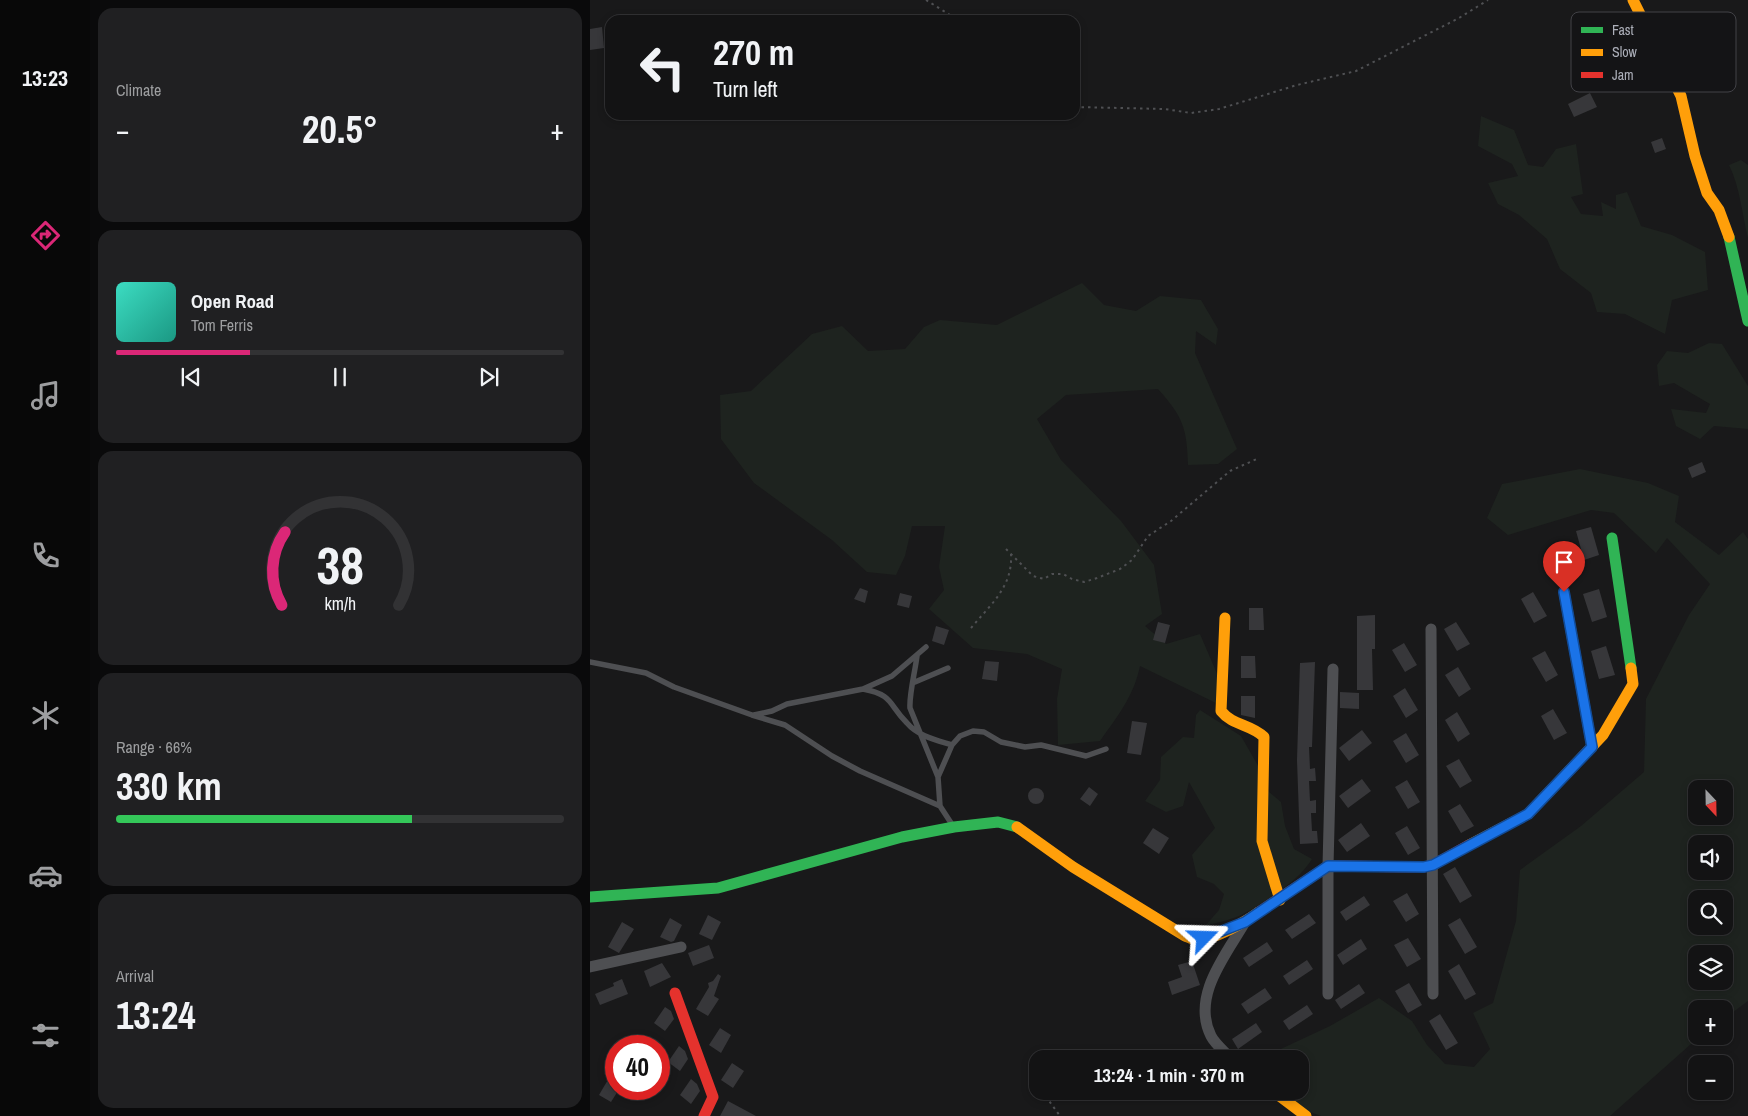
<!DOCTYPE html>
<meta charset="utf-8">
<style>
body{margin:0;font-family:"Archivo Narrow",sans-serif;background:#202022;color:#f1f3f6;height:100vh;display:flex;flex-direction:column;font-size:19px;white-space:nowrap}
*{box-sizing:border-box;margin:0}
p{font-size:16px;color:#9d9ea0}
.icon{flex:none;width:28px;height:28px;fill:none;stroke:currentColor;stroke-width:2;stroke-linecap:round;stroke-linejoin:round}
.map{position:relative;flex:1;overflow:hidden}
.sheet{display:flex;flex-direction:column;gap:8px;padding:8px;background:#0a0a0b;width:500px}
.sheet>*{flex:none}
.guide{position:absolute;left:15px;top:15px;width:475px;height:105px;border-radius:15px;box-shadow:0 2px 8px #0003,0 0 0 1px #323234;background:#131314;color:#f1f3f6;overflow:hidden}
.needle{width:32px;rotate:158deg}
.tools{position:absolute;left:1098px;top:780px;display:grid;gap:10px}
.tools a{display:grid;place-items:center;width:45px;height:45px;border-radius:10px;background:#131314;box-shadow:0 2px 8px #0003,0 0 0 1px #323234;font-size:25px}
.speed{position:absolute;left:15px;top:1035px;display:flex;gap:10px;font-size:25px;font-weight:700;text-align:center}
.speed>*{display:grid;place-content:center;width:65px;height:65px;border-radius:50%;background:#131314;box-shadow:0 2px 8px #0003,0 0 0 1px #323234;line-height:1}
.speed .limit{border:8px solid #d22;background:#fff;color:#111}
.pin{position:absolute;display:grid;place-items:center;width:42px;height:42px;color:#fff;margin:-51px -21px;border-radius:50% 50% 50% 0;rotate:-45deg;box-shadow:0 0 5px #0007}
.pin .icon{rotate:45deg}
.me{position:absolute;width:55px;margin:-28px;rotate:68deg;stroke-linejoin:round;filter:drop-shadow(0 0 4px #0008)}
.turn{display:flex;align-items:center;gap:18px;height:105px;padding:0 25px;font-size:22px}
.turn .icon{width:65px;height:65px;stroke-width:2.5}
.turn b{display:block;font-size:35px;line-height:42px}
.big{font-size:38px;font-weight:800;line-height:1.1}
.sheet .tile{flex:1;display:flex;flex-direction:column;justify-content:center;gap:8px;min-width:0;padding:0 18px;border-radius:15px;background:#202022}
.sheet .dial{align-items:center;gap:0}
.dial svg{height:130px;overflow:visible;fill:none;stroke:#323234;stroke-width:7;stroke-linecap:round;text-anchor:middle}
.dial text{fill:#f1f3f6;stroke:none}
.song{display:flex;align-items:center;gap:15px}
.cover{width:60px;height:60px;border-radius:8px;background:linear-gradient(135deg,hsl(170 70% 55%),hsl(170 70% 35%))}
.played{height:5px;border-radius:2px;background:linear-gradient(90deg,#db2777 30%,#323234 30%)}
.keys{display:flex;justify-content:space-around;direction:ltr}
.heat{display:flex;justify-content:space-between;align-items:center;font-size:28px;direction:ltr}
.charge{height:8px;border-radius:4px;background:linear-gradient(90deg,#34c759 66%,#323234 0)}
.trip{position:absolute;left:439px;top:1050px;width:280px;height:50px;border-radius:15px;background:#131314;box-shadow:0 2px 8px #0003,0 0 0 1px #323234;font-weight:800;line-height:50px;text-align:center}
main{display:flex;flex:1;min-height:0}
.dock{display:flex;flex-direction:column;width:90px;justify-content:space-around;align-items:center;background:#080808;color:#9d9ea0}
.dock .icon{width:35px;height:35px}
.dock .active{color:#db2777}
.dock b{font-size:22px;color:#f1f3f6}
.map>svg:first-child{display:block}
.green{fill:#1e231f;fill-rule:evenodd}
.building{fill:#37373a}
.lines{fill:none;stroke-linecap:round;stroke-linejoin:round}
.path{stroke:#4f5053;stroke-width:2;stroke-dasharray:2.5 4;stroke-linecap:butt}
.lane{stroke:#4e4f52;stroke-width:5.5}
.street{stroke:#4e4f52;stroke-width:11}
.fast{stroke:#30b455;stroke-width:11}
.slow{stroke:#ff9f0a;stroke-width:11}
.jam{stroke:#e5322d;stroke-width:11}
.route-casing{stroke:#114b97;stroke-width:12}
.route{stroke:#1a73e8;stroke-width:9}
.key{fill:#141416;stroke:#424247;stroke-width:1}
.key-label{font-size:14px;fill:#acafb9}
</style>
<main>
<nav class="dock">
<b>13:23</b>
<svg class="icon active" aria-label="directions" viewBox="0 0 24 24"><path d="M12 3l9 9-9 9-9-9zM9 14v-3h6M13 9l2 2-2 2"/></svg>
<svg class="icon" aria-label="music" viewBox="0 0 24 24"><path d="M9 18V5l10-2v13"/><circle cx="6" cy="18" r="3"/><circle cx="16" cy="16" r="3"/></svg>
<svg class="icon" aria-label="phone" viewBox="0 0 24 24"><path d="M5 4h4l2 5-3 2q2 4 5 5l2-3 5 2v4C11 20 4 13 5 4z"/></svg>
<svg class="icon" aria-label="climate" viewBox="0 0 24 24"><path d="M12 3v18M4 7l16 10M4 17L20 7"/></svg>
<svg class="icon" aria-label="car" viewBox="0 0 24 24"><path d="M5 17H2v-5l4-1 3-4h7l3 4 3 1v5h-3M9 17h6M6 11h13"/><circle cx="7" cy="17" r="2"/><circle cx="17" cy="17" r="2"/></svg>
<svg class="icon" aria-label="filters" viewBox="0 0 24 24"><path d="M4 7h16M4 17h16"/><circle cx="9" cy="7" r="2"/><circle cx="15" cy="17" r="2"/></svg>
</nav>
<section class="sheet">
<div class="tile"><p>Climate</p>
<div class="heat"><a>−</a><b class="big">20.5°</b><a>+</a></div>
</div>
<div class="tile">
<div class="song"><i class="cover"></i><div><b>Open Road</b><p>Tom Ferris</p></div></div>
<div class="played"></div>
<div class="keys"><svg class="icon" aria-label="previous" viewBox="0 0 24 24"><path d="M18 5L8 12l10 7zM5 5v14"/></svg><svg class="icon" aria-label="pause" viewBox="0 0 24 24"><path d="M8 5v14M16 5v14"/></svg><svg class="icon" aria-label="next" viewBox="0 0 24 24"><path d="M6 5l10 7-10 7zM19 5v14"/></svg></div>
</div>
<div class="tile dial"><svg viewBox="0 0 100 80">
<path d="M14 69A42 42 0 1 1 86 69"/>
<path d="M14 69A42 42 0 0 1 16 24" stroke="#db2777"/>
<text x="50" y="56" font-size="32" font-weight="700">38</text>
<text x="50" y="72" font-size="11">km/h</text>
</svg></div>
<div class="tile"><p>Range · 66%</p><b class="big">330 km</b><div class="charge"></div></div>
<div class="tile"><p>Arrival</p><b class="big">13:24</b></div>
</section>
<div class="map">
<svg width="1158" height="1116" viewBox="0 0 1158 1116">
<rect width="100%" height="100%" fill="#19191a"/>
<path class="green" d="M891,116l33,14 14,35 15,2 13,-18 20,-5 7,50 -12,3 10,17 22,2 -2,-14 15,7v-14l11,-3 14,34 31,9 33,17 3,38 -36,10 -7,34 -40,-20 -28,-2 -6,-19 -31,-24 -13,-30 -28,-24 -21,-11 -10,-21 30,-7 -6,-12 -34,-18z
M1151,160l7,5v73c-6,-24 -8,-51 -19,-73z
M492,283l22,22 32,6 24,-15 41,4 17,29 -2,16 -20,-14 -1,22 42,96 -19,15 -30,1c-1,-37 -5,-48 -30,-76l-92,6 -29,24 24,41 60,61 33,44 8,49 -17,12 21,18 34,-10 21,49 -5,20 -76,-37c-6,30 -23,51 -40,75l-42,4 -1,-46 5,-30 -35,-15 -54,-6 -44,-39 15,-19 -5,-23 6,-41h-33l-7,30 -9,19 -29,-3 -35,-32 -78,-57 -33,-44 -1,-44 31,-4 61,-57 30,-8 26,25 37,-2 19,-22 16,-7 57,5z
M1119,343l13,1 26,42v43l-34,-3 -14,13 -24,-13 -5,-17 35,4 4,-9 -36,-21 -15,3 -2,-21 10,-14 21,2z
M990,469l68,14 31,13 -4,26 44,33 24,-23 5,7v462l-24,18v-10h-28v27h4l-90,80h-289l-64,-24 43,-1v-32h-41l71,-33 49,-28 33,23 15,24 18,19 29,3 16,-18 -17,-36 20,-10 23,-82 4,-51 61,-44 63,-54 2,-73 43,-84 21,-31 -43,-46 -11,15 -42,-40 -23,-3 -83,25 -21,-17 15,-34zM1106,789h28v27h-28zM1106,844h28v27h-28zM1106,899h28v27h-28zM1106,954h28v27h-28z
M610,710l41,26 20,35 8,21 12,10 4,24 9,23 18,10c-12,21 -51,47 -73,57 -10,4 -23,7 -34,10l14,-16 5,-16 -10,-10 -17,-7 -5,-22 23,-27 -26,-46 -6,24 -17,6 -21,-11 15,-21 1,-23 22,-20 11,1 2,-23z"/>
<path class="building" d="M12,27l2,21 -14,2v-21z
M1000,93l7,14 -23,10 -6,-13z
M1072,138l4,11 -11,4 -4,-11z
M1112,462l4,10 -14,6 -4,-10z
M1001,527l8,28 -15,5 -8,-29z
M270,588l8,3 -3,12 -11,-4z
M1009,589l8,28 -15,5 -9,-28z
M943,592l14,24 -13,7 -13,-24z
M310,593l12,3 -3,12 -12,-3z
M659,608h14l1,22h-15z
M785,615v34h-3l1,41h-16v-74z
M568,622l12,3 -5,18 -12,-3z
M866,622l14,22 -13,7 -13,-22z
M346,626l13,4 -5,15 -12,-4z
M814,643l13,22 -12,7 -13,-22z
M1016,646l9,29 -16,4 -8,-28z
M955,651l13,24 -12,7 -14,-24z
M651,656h14l1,22h-15z
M395,661l14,1 -2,19 -15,-2z
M725,662l-3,85h-3l1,22 5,-1 1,13h-7l1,20 6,-1v13h-5l1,18h5l1,12 -18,1 -3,-84 3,-97z
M868,667l13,22 -12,8 -14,-22z
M815,688l13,22 -12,8 -13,-22z
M750,692l19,1v16l-19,-1z
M651,696h14v22l-14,-3z
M963,709l14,24 -13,7 -13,-24z
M867,712l13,22 -12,8 -13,-22z
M542,721l15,2 -6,32 -14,-2z
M772,730l10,13 -23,18 -10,-13z
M816,733l13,22 -13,8 -13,-22z
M869,759l13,22 -12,7 -14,-22z
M772,779l9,12 -23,17 -9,-12z
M817,780l13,22 -12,7 -13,-22z
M499,787l9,7 -8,12 -10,-7z
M438 796a8 8 0 1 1 16 0a8 8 0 1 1-16 0Z
M870,804l14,22 -13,7 -13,-22z
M771,823l9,13 -23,16 -9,-12z
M817,826l13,22 -12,7 -13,-22z
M563,828l16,10 -10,16 -16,-11z
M865,867l17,29 -12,7 -17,-29z
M817,893l12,21 -13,8 -13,-21z
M774,896l6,9 -24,16 -6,-9z
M719,914l7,9 -24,16 -7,-9z
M118,915l13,7 -9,18 -13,-6z
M80,918l12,7 -8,16 -3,1 -11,-5z
M870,918l17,29 -12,7 -17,-29z
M32,922l12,7 -15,24 -11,-6z
M818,938l13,21 -14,8 -13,-22z
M771,939l6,10 -24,16 -6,-10z
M677,942l6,9 -24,16 -6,-9z
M119,945l5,13 -21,8 -5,-13z
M717,960l6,9 -24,16 -6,-9z
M602,961l8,24 -28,10 -4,-13 14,-5 -4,-12z
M72,963l9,14 -21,10 -6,-16z
M869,964l17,30 -11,6 -17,-29z
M128,974l3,2 -7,20 5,3 -11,17 -12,-7 13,-22 -1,-4 5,-2z
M32,979l6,15 -28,11 -5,-11 19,-8 -1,-3z
M819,983l13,22 -14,8 -13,-22z
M769,984l6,9 -24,16 -6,-9z
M675,988l7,10 -24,16 -7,-10z
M717,1005l6,9 -24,16 -6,-9z
M75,1007l6,4 3,8 -9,12 -11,-8z
M850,1014l18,29 -12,7 -17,-29z
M666,1023l6,9 -24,17 -6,-10z
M130,1028l11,7 -10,18 -12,-8z
M89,1046l6,5 3,8 -8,12 -12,-9z
M142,1063l12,8 -11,17 -12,-8z
M19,1078l7,5v11l-5,8 -12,-7z
M101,1079l6,5 3,7 -9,13 -11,-9z
M138,1101l28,15h-36z"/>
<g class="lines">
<path class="path" d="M336,0l32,20
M485,107l90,2 26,4 28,-4 78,-24 59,-14 103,-53 29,-18
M416,549l27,27 11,3 8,-5h11l9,5 12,3 13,-4 23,-9 12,-9 16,-24 23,-15 59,-50 29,-13
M381,628c19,-23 42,-41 40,-74
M440,1074l8,11
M452,1091l18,25"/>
<path class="lane" d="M327,656c-2,16 -8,39 -7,52l28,69 2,29
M0,662l56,11 28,14 78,28 33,10 47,31 28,15 80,35 13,20
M325,682l33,-14
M273,689c31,6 25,15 44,34 11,13 29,17 45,22
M164,715l18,-4 15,-7 76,-15 29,-13 34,-29
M348,777l14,-32 8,-9 13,-5 11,1 17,10 24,5 16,-2 45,11 20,-7"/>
<path class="street" d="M974,592l28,155
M841,629l2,365
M0,967l91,-20
M738,994v-128l5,-197
M641,1059c-6,-7 -16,-15 -20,-23 -20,-40 15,-81 34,-114"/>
<path class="fast" d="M1139,237l19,84
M1022,538l19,130
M0,897l128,-9 184,-51 52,-10 44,-5 19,5"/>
<path class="slow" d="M1043,0l48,96 14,60 12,37 12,17 10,27
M635,618l-4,93c12,15 30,13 43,26l-2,104 18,59
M427,827l56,40 112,69c3,1 8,4 12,4 15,1 50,-19 62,-28
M879,845l59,-31 75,-79 30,-51 -2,-16
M683,1091l33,25"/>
<path class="jam" d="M669,912l69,-46 96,1 9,-2 36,-20
M85,993l38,104 -9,19"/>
</g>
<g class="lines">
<g class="route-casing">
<path id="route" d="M614,938l41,-16 83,-56 96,1 9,-2 95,-51 64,-67 -28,-155"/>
</g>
<use href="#route" class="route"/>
</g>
<rect x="981" y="12" width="165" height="80" rx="8" class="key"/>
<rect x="991" y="27" width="22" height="6" fill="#30b455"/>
<rect x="991" y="49" width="22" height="7" fill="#ff9f0a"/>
<rect x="991" y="72" width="22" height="6" fill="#e5322d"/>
<g class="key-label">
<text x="1022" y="35">Fast</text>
<text x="1022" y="57">Slow</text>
<text x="1022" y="80">Jam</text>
</g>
</svg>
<div class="tools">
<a><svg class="needle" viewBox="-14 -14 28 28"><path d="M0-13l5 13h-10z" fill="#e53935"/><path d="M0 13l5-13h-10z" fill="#9d9ea0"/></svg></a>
<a><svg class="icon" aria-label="sound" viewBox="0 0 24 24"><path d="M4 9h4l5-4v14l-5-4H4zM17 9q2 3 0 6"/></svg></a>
<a><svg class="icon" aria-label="search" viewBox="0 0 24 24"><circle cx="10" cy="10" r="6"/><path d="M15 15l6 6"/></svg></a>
<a><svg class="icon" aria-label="layers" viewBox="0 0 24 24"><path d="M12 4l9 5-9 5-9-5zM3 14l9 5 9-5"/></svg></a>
<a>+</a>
<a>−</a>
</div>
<div class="speed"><div class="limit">40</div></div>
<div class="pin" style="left:974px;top:592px;background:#d93025"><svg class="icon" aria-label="arrive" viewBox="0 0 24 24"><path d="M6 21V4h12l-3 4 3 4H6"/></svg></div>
<svg class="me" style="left:614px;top:938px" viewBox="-20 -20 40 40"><path d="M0-17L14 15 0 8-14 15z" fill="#1a73e8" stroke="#fff" stroke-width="4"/></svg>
<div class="trip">13:24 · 1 min · 370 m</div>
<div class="guide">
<div class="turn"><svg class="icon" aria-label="left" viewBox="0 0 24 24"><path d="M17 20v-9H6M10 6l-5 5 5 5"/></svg><div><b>270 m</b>Turn left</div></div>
</div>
</div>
</main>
